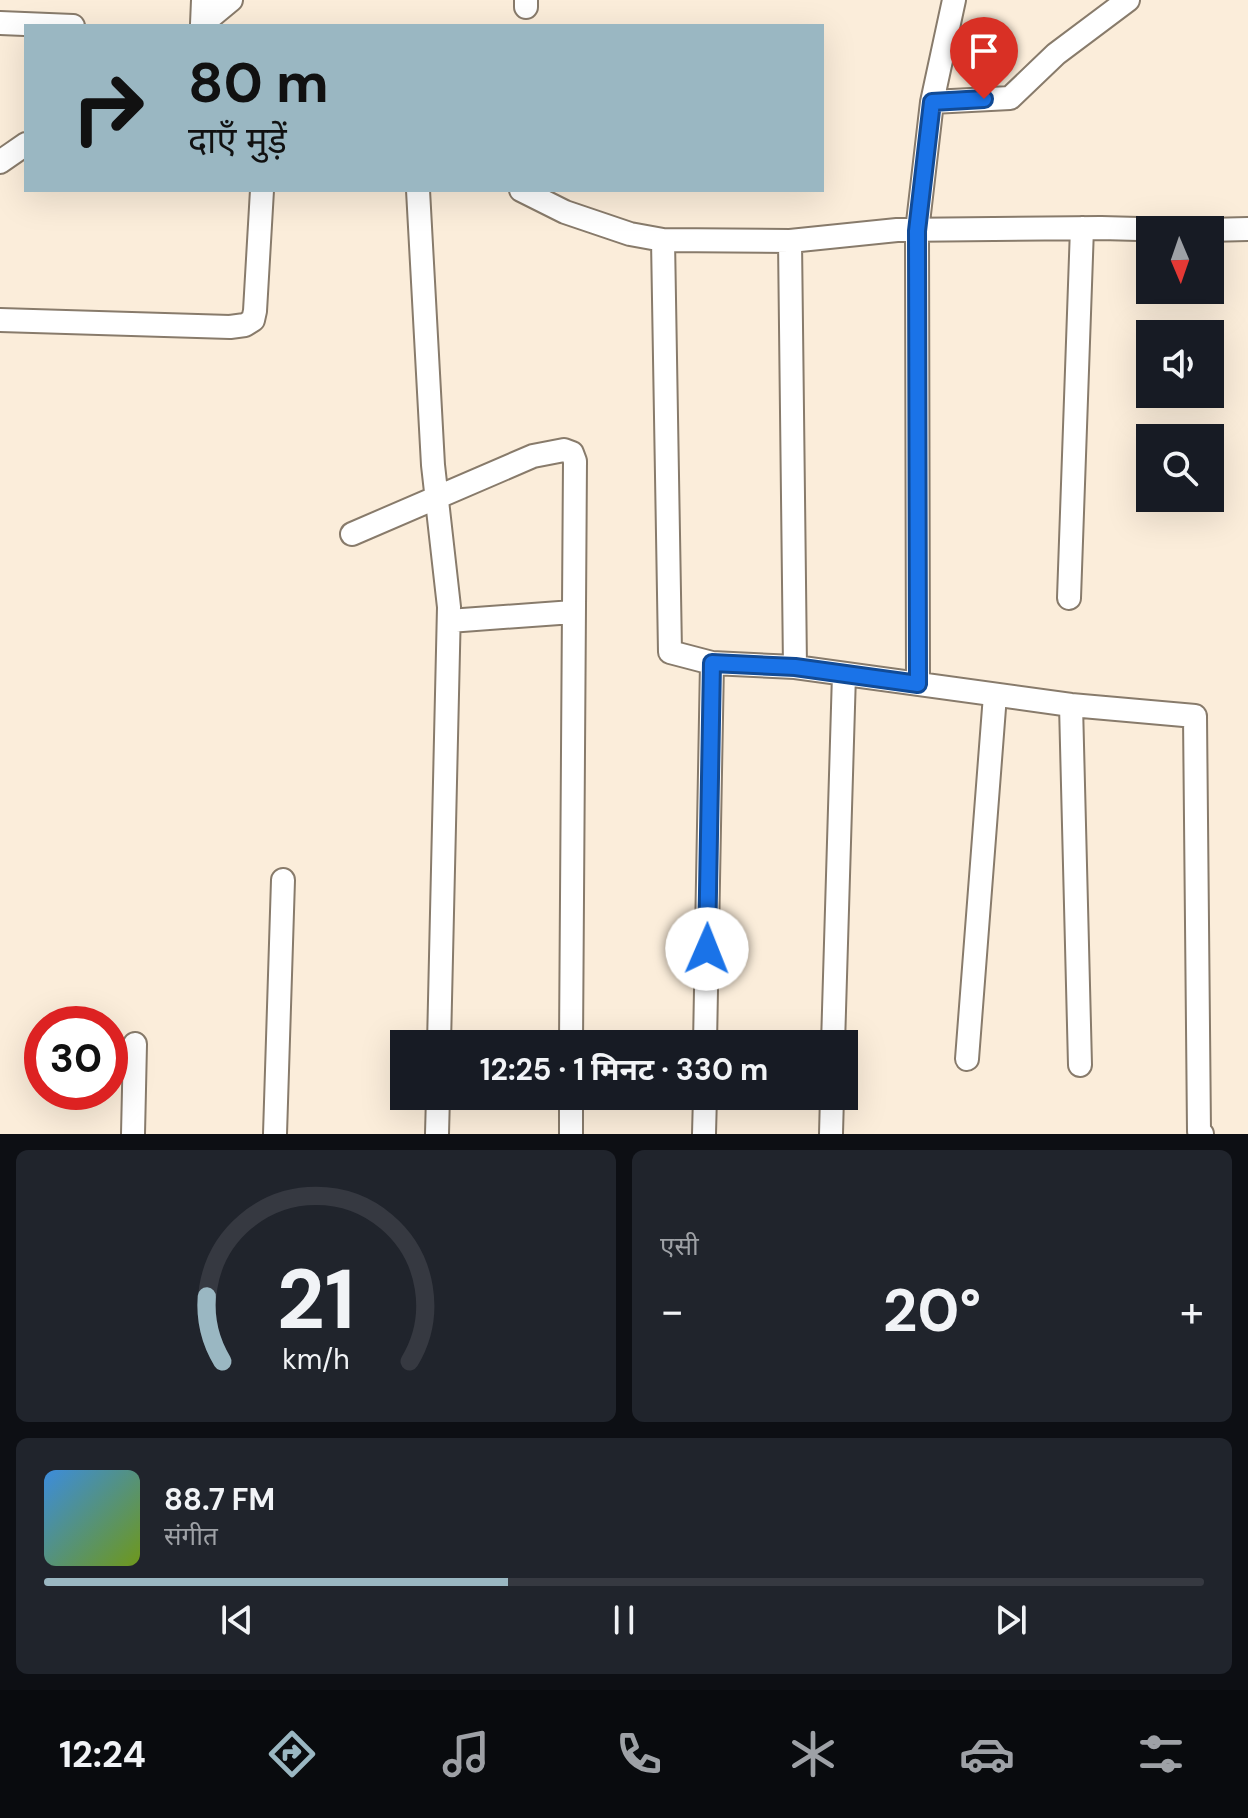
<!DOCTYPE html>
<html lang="hi">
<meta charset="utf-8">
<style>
body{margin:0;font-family:"DM Sans","Noto Sans Devanagari",sans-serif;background:#20242c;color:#f1f3f6;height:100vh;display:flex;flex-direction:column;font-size:30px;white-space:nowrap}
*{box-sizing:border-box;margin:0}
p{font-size:26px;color:#9ea1a6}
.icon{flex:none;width:44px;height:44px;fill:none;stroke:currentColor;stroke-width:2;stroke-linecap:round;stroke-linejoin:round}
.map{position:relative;height:1134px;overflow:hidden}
.panel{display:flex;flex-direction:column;gap:16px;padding:16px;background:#0d0f14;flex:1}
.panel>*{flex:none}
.guide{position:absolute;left:24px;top:24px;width:800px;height:168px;border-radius:0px;box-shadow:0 8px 32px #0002;background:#9ab7c2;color:#111;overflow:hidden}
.needle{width:52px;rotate:178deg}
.controls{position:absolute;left:1136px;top:216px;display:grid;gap:16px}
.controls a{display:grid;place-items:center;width:88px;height:88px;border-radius:0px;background:#171b24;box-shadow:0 8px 32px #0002;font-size:40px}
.speed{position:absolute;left:24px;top:1006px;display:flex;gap:16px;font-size:40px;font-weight:700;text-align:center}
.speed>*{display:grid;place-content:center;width:104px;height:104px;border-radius:50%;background:#171b24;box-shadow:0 8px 32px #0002;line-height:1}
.speed .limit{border:12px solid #d22;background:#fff;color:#111}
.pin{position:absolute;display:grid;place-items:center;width:68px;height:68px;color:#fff;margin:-82px -34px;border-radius:50% 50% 50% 0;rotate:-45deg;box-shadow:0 0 8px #0007}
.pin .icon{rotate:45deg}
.me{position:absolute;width:88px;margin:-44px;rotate:1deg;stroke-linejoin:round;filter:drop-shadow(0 0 6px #0008)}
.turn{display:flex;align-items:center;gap:28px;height:168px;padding:0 32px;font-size:36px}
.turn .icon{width:104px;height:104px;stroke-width:2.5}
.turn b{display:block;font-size:56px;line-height:68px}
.big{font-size:60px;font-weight:700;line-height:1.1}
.panel .widget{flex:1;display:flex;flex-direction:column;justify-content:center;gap:12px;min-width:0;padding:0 28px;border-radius:12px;background:#20242c}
.panel .dial{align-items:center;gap:0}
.dial svg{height:208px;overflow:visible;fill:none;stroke:#363941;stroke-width:7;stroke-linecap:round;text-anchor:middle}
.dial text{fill:#f1f3f6;stroke:none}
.song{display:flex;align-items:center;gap:24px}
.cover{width:96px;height:96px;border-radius:12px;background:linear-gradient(135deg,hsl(210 70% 55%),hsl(80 70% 35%))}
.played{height:8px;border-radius:4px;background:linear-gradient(90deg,#9ab7c2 40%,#363941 40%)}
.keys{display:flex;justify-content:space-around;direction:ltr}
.heat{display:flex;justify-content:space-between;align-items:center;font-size:44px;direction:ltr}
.panel .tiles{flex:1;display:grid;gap:16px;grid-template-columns:1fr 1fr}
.widget:last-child{grid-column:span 2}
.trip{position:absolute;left:390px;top:1030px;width:468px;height:80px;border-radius:0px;background:#171b24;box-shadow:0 8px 32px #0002;font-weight:700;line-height:80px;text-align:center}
.dock{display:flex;height:128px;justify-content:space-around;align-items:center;background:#090b0e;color:#9ea1a6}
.dock .icon{width:56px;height:56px}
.dock .selected{color:#9ab7c2}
.dock b{font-size:36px;color:#f1f3f6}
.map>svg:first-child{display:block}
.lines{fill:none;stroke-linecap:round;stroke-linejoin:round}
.street-casing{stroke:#887b6b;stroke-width:26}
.street{stroke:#fff;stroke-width:22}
.route-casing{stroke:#114b97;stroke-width:20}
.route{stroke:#1a73e8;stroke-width:14}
</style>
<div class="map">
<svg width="1248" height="1134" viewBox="0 0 1248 1134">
<rect width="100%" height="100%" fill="#fbedda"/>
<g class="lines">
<g class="street-casing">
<path id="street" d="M203,0l-1,24 29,-24
M526,7v-7
M0,23l73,3
M932,102l78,-4 46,-44 72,-54
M0,162l26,-18
M418,190l15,275 16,142 -10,437
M521,190l44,22 65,22 33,6 127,1 107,-11 204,-2 75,2
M1207,230l41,-1
M663,240l7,412 42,11 83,4 -5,-426
M0,320l230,7 15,-2 8,-5 2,-9 7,-121
M352,534l181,-78 31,-6 8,3 3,8 -4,583
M1069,598l13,-370
M449,621l124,-9
M795,667l276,38 124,11 4,415 3,3
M918,684l-1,-453 15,-129 22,-102
M1071,705l9,360
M705,1044l7,-381
M833,1044l11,-370
M967,1059l28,-364
M133,1134l2,-90
M275,1134l8,-254
M437,1134l1,-38
M571,1134v-38
M704,1134l1,-38
M831,1134l1,-38"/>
</g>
<use href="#street" class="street"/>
</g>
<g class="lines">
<g class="route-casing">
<path id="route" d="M707,949l5,-286 83,4 123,17 -1,-453 15,-129 52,-3"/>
</g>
<use href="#route" class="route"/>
</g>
</svg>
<div class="controls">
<a><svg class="needle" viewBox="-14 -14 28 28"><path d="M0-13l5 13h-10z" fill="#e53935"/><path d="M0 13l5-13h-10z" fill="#9ea1a6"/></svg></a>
<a><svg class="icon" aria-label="sound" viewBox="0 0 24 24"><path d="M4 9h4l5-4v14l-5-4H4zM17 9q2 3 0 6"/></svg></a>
<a><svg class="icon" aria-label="search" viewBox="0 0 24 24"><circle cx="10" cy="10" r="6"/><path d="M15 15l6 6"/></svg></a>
</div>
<div class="speed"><div class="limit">30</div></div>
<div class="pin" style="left:984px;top:99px;background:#d93025"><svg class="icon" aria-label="arrive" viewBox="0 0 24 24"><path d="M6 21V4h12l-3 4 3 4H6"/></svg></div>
<svg class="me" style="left:707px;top:949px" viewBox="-20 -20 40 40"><circle r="19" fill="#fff"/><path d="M0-13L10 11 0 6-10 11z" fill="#1a73e8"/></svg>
<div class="trip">12:25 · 1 मिनट · 330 m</div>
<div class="guide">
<div class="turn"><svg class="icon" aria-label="right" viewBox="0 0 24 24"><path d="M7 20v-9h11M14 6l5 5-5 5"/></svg><div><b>80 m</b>दाएँ मुड़ें</div></div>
</div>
</div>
<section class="panel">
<div class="tiles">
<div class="widget dial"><svg viewBox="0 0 100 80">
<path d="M14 69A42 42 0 1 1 86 69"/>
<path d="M14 69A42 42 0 0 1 8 44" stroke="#9ab7c2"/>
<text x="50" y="56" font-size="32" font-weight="700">21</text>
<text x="50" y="72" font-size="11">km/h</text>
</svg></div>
<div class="widget"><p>एसी</p>
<div class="heat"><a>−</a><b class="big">20°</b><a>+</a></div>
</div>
<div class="widget">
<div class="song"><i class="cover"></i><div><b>88.7 FM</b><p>संगीत</p></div></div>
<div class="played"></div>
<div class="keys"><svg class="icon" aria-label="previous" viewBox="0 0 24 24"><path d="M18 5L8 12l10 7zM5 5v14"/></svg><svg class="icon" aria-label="pause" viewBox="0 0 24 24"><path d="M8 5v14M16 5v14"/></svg><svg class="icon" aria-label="next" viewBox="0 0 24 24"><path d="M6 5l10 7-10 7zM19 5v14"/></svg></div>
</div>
</div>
</section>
<nav class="dock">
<b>12:24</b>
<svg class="icon selected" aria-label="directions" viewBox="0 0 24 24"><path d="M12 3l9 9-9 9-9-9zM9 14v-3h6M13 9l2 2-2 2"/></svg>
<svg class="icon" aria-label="music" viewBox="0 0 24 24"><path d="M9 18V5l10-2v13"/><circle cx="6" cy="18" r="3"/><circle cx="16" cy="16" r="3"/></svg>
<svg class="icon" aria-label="phone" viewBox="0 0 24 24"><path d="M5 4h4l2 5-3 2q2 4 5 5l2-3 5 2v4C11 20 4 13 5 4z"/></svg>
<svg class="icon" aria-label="climate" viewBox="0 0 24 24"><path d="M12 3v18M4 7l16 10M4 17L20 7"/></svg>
<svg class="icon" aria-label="car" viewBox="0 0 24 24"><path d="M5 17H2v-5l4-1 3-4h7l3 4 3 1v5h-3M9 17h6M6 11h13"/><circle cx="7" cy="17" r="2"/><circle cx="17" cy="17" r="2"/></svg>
<svg class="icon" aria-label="filters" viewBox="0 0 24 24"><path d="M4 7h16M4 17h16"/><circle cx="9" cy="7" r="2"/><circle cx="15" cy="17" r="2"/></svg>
</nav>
